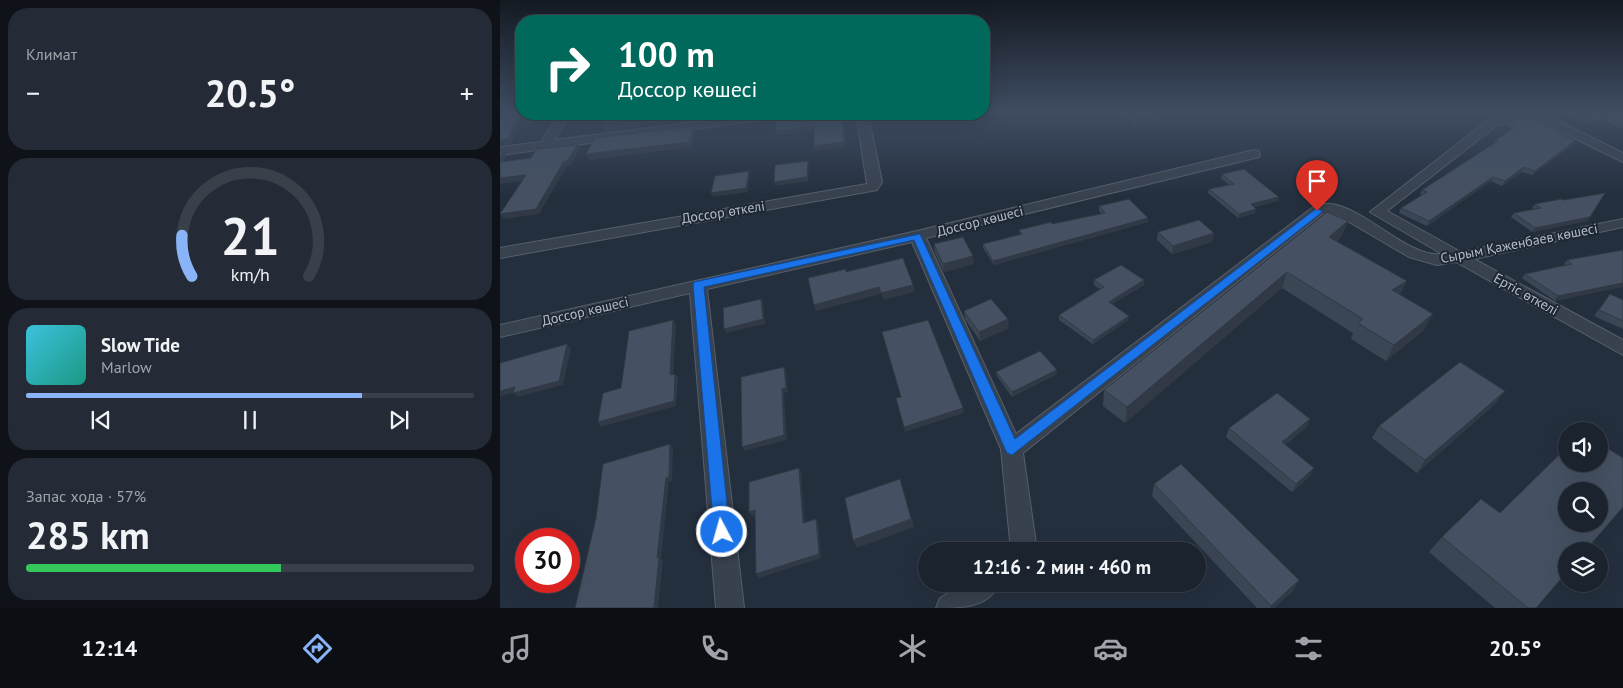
<!DOCTYPE html>
<html lang="ru">
<meta charset="utf-8">
<style>
body{margin:0;font-family:"PT Sans",sans-serif;background:#242b36;color:#f1f3f6;height:100vh;display:flex;flex-direction:column;font-size:19px;white-space:nowrap}
*{box-sizing:border-box;margin:0}
p{font-size:16px;color:#a0a4aa}
.icon{flex:none;width:28px;height:28px;fill:none;stroke:currentColor;stroke-width:2;stroke-linecap:round;stroke-linejoin:round}
.map{position:relative;flex:1;overflow:hidden}
.sheet{display:flex;flex-direction:column;gap:8px;padding:8px;background:#0f1319;width:500px}
.sheet>*{flex:none}
.top-card{position:absolute;left:15px;top:15px;width:475px;height:105px;border-radius:20px;box-shadow:0 5px 20px #0002,0 0 0 1px #39404a;background:#00695c;color:#fff;overflow:hidden}
.controls{position:absolute;left:1058px;top:422px;display:grid;gap:10px}
.controls a{display:grid;place-items:center;width:50px;height:50px;border-radius:50%;background:#1b232e;box-shadow:0 5px 20px #0002,0 0 0 1px #39404a;font-size:25px}
.speed{position:absolute;left:15px;top:528px;display:flex;gap:10px;font-size:25px;font-weight:700;text-align:center}
.speed>*{display:grid;place-content:center;width:65px;height:65px;border-radius:50%;background:#1b232e;box-shadow:0 5px 20px #0002,0 0 0 1px #39404a;line-height:1}
.speed .limit{border:8px solid #d22;background:#fff;color:#111}
.pin{position:absolute;display:grid;place-items:center;width:42px;height:42px;color:#fff;margin:-51px -21px;border-radius:50% 50% 50% 0;rotate:-45deg;box-shadow:0 0 5px #0007}
.pin .icon{rotate:45deg}
.me{position:absolute;width:55px;margin:-28px;rotate:354deg;stroke-linejoin:round;filter:drop-shadow(0 0 4px #0008)}
.turn{display:flex;align-items:center;gap:18px;height:105px;padding:0 20px;font-size:22px}
.turn .icon{width:65px;height:65px;stroke-width:2.5}
.turn b{display:block;font-size:35px;line-height:42px}
.big{font-size:38px;font-weight:700;line-height:1.1}
.sheet .card{flex:1;display:flex;flex-direction:column;justify-content:center;gap:8px;min-width:0;padding:0 18px;border-radius:20px;background:#242b36}
.sheet .dial{align-items:center;gap:0}
.dial svg{height:130px;overflow:visible;fill:none;stroke:#39404a;stroke-width:7;stroke-linecap:round;text-anchor:middle}
.dial text{fill:#f1f3f6;stroke:none}
.song{display:flex;align-items:center;gap:15px}
.cover{width:60px;height:60px;border-radius:8px;background:linear-gradient(135deg,hsl(190 70% 55%),hsl(170 70% 35%))}
.played{height:5px;border-radius:2px;background:linear-gradient(90deg,#8ab4f8 75%,#39404a 75%)}
.keys{display:flex;justify-content:space-around;direction:ltr}
.heat{display:flex;justify-content:space-between;align-items:center;font-size:28px;direction:ltr}
.charge{height:8px;border-radius:4px;background:linear-gradient(90deg,#34c759 57%,#39404a 0)}
.trip{position:absolute;left:418px;top:542px;width:288px;height:50px;border-radius:25px;background:#1b232e;box-shadow:0 5px 20px #0002,0 0 0 1px #39404a;font-weight:700;line-height:50px;text-align:center}
.menu{display:flex;height:80px;justify-content:space-around;align-items:center;background:#0b0e12;color:#a0a4aa}
.menu .icon{width:35px;height:35px}
.menu .active{color:#8ab4f8}
.menu b{font-size:22px;color:#f1f3f6}
main{display:flex;flex:1;min-height:0}
.map>svg:first-child{display:block}
.lines{fill:none;stroke-linecap:round;stroke-linejoin:round}
.minor-casing{stroke:#565f6c;stroke-width:2}
.minor{fill:#38414e;fill-rule:evenodd}
.wall{fill:#3b4654}
.shaded-wall{fill:#303945}
.building{fill:#455162;stroke:#303945;fill-rule:evenodd}
.route{fill:#1a73e8;stroke:#114b97}
.labels{text-anchor:middle;dominant-baseline:central;stroke-width:4;stroke-linejoin:round;paint-order:stroke}
.street-label{font-size:14px;fill:#b4bcc9;stroke:#1d2633}
</style>
<main>
<section class="sheet">
<div class="card"><p>Климат</p>
<div class="heat"><a>−</a><b class="big">20.5°</b><a>+</a></div>
</div>
<div class="card dial"><svg viewBox="0 0 100 80">
<path d="M14 69A42 42 0 1 1 86 69"/>
<path d="M14 69A42 42 0 0 1 8 44" stroke="#8ab4f8"/>
<text x="50" y="56" font-size="32" font-weight="700">21</text>
<text x="50" y="72" font-size="11">km/h</text>
</svg></div>
<div class="card">
<div class="song"><i class="cover"></i><div><b>Slow Tide</b><p>Marlow</p></div></div>
<div class="played"></div>
<div class="keys"><svg class="icon" aria-label="previous" viewBox="0 0 24 24"><path d="M18 5L8 12l10 7zM5 5v14"/></svg><svg class="icon" aria-label="pause" viewBox="0 0 24 24"><path d="M8 5v14M16 5v14"/></svg><svg class="icon" aria-label="next" viewBox="0 0 24 24"><path d="M6 5l10 7-10 7zM19 5v14"/></svg></div>
</div>
<div class="card"><p>Запас хода · 57%</p><b class="big">285 km</b><div class="charge"></div></div>
</section>
<div class="map">
<svg width="1123" height="608" viewBox="0 0 1123 608">
<rect width="100%" height="100%" fill="#242f3e"/>
<g class="lines">
<g class="minor-casing">
<path id="minor" d="M1019,111h20l84,42v9l-94,-46 -33,10 -109,85 74,41 162,-33v8l-149,32 149,81v15l-167,-93 -19,3 -28,-8 -70,-41 -11,-3 -6,1 -299,239 14,98h-26l-10,-102 -89,-207 -205,47 37,319h-28l-26,-315 -190,44v-12l417,-94 337,-81 5,1 1,3 -1,3 -333,81 90,196 296,-226c6,-2 13,-5 19,-4 34,4 79,55 111,50l-72,-42 118,-92z
M59,114h12l-17,26 205,-26h31l-6,3 -284,38v-8l41,-5z
M356,114h12l14,68 -5,8 -377,68v-10l367,-64z
M463,584h36c-11,24 -38,24 -63,24l4,-10z"/>
</g>
<use href="#minor" class="minor"/>
</g>
<path class="wall" d="M619,111h41l-1,11 -23,4z
M1067,111h56v18l-17,-8 -17,3 -23,-11z
M1007,121l68,20 -2,4 -41,30 -10,-3 -20,14 -11,-5 -64,45 -28,-13 2,-5 21,-13 -2,-1 2,-4 72,-46 2,-4 16,-11 -7,-4z
M722,174l56,27 -24,6 1,6 -17,5 -30,-25 1,-4 20,-4 -8,-7z
M1035,204l53,17 -56,11 -21,-15 3,-4 20,-4 -2,-1z
M599,206l49,12v4l-154,43 -11,-17v-4l37,-9 -1,-5 83,-16 -3,-3z
M848,221l-6,15 -5,5 63,54 24,35 -38,31 -35,-22 2,-6 -71,-45 -157,135 -22,-17 1,-16z
M658,232l56,1 -2,9 -40,12 -15,-14z
M434,244l40,20 -30,8 -9,-19z
M1123,250l-68,51 -33,-23 3,-4 40,-9 -1,-1 3,-4z
M594,280h50v5l-32,19 16,16 -35,24 -34,-24v-5l41,-26 -6,-4z
M1110,294l13,6v29l-29,-13z
M464,311l45,17 -29,13 -15,-22z
M496,372l61,2 -45,23 -15,-21z
M996,403l-79,70 -45,-35 7,-12z
M810,419l-3,8 -22,18 25,31 -18,16 -66,-55 3,-9z
M654,484l145,96 -6,11 -19,17h-17l-105,-112z
M942,537l94,71h-41l-66,-56z"/>
<path class="shaded-wall" d="M20,111h1v3h2l-12,30 -11,2v-6z
M660,111l-1,11 -23,4 1,-10z
M138,114h7l-7,13 -33,5 -3,-8z
M342,114h1l3,33 -31,4 -1,-5z
M1109,118l-3,3 -17,3 3,-4z
M194,126l2,6 -5,15 -102,13 -3,-6z
M314,126l1,5 -39,4 -1,-4z
M1075,141l-2,4 -41,30 3,-4z
M77,145l3,4 -10,17h-3l-28,48 -35,5 -4,-5 64,-53z
M3,151l3,5 -4,11 -2,-3v-5z
M308,161l1,4 -1,16 -33,5 -1,-4z
M1024,167l-2,5 -20,14 3,-5z
M249,171l1,4 -2,17 -35,5 -2,-4z
M26,175l3,5 -29,4v-6z
M993,177l-2,4 -64,45 2,-5z
M779,197l-1,4 -28,7 1,-4z
M756,209l-1,4 -17,5 1,-4z
M1090,217l-2,4 -56,11 3,-4z
M648,218v4l-154,43 -1,-4z
M848,221l-6,15 -18,16 5,-15z
M714,233l-2,9 -40,12 1,-8z
M473,256l1,8 -30,8 -1,-8z
M787,272l-5,16 -157,135 2,-16z
M644,280v5l-36,21 1,-4z
M907,281l-8,16 -7,-7z
M1123,283v4l-68,14 3,-5z
M413,285l2,7 -32,8 -2,-7z
M379,287l2,7 -65,17 -2,-6z
M261,299l2,4 2,21 -39,9 -2,-4z
M933,314l-9,16 -38,31 8,-16z
M629,316l-1,4 -35,24v-4z
M508,319l1,9 -29,13 -1,-9z
M173,320l3,5 -3,54 -3,-4z
M67,344l4,5 -8,36 -46,12 -3,-4 -14,3v-5z
M284,367l2,4 2,21 -4,1 3,47 -42,11 -3,-4 40,-58z
M557,370v4l-45,23v-5z
M175,374l3,4 -2,28 -75,21 -3,-5z
M1005,391l-9,12 -79,70 8,-13z
M463,408l1,5 -59,19 -1,-5z
M810,419l-3,8 -29,24 4,-9z
M170,444l3,5 -1,32 -3,1 -8,77 2,2 -5,47h-4l3,-50z
M299,468l2,4 4,56 -2,-5z
M814,468l-4,8 -18,16 4,-8z
M403,488l11,39 -57,21 -4,-8z
M255,510l3,4 -6,2 -3,-4z
M316,519l2,4 3,35 -62,20 -3,-4z
M799,580l-6,11 -19,17h-4l1,-2z"/>
<path class="building" d="M20,111l-12,28 -8,1v-28z
M632,111h28l-23,5z
M1073,111h50v13l-14,-6 -17,2z
M108,114h30l-3,6 -33,4z
M280,114h34v12v-12h28l2,28 -30,4v-20l-39,5 1,-16z
M1029,116l46,25 -40,30 -11,-4 -19,14 -12,-4 -64,44 -28,-13 26,-16 -5,-2 76,-49 -2,-1 20,-14 -9,-5z
M194,126l-5,16 -103,12 9,-16z
M77,145l-10,16h-3l-28,48 -36,5 26,-39 -26,3v-16l31,-4 6,-9z
M0,151h3l-3,8z
M308,161l-1,16 -33,5 1,-17z
M744,169l35,28 -28,7 5,5 -17,5 -30,-25 25,-5 -12,-10z
M249,171l-3,17 -35,5 4,-17z
M1105,193l-15,24 -55,11 -21,-15 27,-5 -6,-4 26,-5 3,1z
M629,199l19,19 -155,43 -10,-17 39,-10 -3,-4 32,-8 1,2 53,-11 -6,-7z
M827,212l21,9 -19,16 78,44 -15,9 41,24 -39,31 -36,-22 5,-4 -76,-47 -160,135 -23,-17z
M699,220l15,13 -41,13 -15,-14z
M463,237l10,19 -30,8 -9,-20z
M1123,250v33l-65,13 -33,-22 47,-10 -5,-4z
M403,258l10,27 -32,8 -2,-6 -65,18 -6,-27 38,-9v3z
M621,265l23,15 -35,22 20,14 -36,24 -34,-25 45,-28 -10,-7z
M1110,294l13,6v21l-24,-11z
M261,299l2,20 -39,10 -1,-21z
M491,299l17,20 -29,13 -15,-21z
M173,320l-3,55 5,-1 -1,27 -76,21 5,-29 18,-5 8,-57z
M428,320l35,88 -59,19 -8,-29 5,-1 -19,-65z
M67,344l-8,37 -46,12 2,-6 -15,4v-28z
M540,351l17,19 -45,22 -16,-20z
M960,362l45,29 -80,69 -46,-34z
M284,367l2,21 -4,1 2,46 -42,12 -1,-70z
M777,393l33,26 -28,23 32,26 -18,16 -67,-56z
M1099,443l24,15v49l-38,44h-19v22l-30,35h-8l-86,-71 39,-38 19,14 66,-65v16h33zM1066,491h33v33h-33z
M170,444l-1,33 -3,1 -9,80 2,-1 -5,51h-79l21,-90 7,-54z
M681,464l118,116 -28,26 -117,-122z
M299,468l4,55 13,-4 3,35 -63,20 -1,-64 -6,2v-30z
M400,479l11,40 -58,21 -8,-42z"/>
<linearGradient id="sky" x2="0" y2="1"><stop stop-color="#141a22"/><stop offset="0.57" stop-color="#3f4d63"/><stop offset="1" stop-color="#3f4d63" stop-opacity="0"/></linearGradient>
<rect width="1123" height="196" fill="url(#sky)"/>
<path class="route" d="M817,208l5,3 -1,2 -309,242 -5,-2 -2,-4 -91,-209 -210,47 26,245 -2,5 -6,2 -6,-2 -2,-5 -21,-247 1,-3 226,-48 95,205z"/>
<g class="labels">
<g class="street-label">
<text transform="translate(223 212) rotate(-9)">Доссор өткелі</text>
<text transform="translate(480 221) rotate(-14)">Доссор көшесі</text>
<text transform="translate(1019 243) rotate(-11)">Сырым Қаженбаев көшесі</text>
<text transform="translate(1026 294) rotate(29)">Ертіс өткелі</text>
<text transform="translate(85 311) rotate(-13)">Доссор көшесі</text>
</g>
</g>
</svg>
<div class="controls">
<a><svg class="icon" aria-label="sound" viewBox="0 0 24 24"><path d="M4 9h4l5-4v14l-5-4H4zM17 9q2 3 0 6"/></svg></a>
<a><svg class="icon" aria-label="search" viewBox="0 0 24 24"><circle cx="10" cy="10" r="6"/><path d="M15 15l6 6"/></svg></a>
<a><svg class="icon" aria-label="layers" viewBox="0 0 24 24"><path d="M12 4l9 5-9 5-9-5zM3 14l9 5 9-5"/></svg></a>
</div>
<div class="speed"><div class="limit">30</div></div>
<div class="pin" style="left:817px;top:211px;background:#d93025"><svg class="icon" aria-label="arrive" viewBox="0 0 24 24"><path d="M6 21V4h12l-3 4 3 4H6"/></svg></div>
<svg class="me" style="left:222px;top:532px" viewBox="-20 -20 40 40"><circle r="17" fill="#1a73e8" stroke="#fff" stroke-width="3"/><path d="M0-11L8 9 0 5-8 9z" fill="#fff"/></svg>
<div class="trip">12:16 · 2 мин · 460 m</div>
<div class="top-card">
<div class="turn"><svg class="icon" aria-label="right" viewBox="0 0 24 24"><path d="M7 20v-9h11M14 6l5 5-5 5"/></svg><div><b>100 m</b>Доссор көшесі</div></div>
</div>
</div>
</main>
<nav class="menu">
<b>12:14</b>
<svg class="icon active" aria-label="directions" viewBox="0 0 24 24"><path d="M12 3l9 9-9 9-9-9zM9 14v-3h6M13 9l2 2-2 2"/></svg>
<svg class="icon" aria-label="music" viewBox="0 0 24 24"><path d="M9 18V5l10-2v13"/><circle cx="6" cy="18" r="3"/><circle cx="16" cy="16" r="3"/></svg>
<svg class="icon" aria-label="phone" viewBox="0 0 24 24"><path d="M5 4h4l2 5-3 2q2 4 5 5l2-3 5 2v4C11 20 4 13 5 4z"/></svg>
<svg class="icon" aria-label="climate" viewBox="0 0 24 24"><path d="M12 3v18M4 7l16 10M4 17L20 7"/></svg>
<svg class="icon" aria-label="car" viewBox="0 0 24 24"><path d="M5 17H2v-5l4-1 3-4h7l3 4 3 1v5h-3M9 17h6M6 11h13"/><circle cx="7" cy="17" r="2"/><circle cx="17" cy="17" r="2"/></svg>
<svg class="icon" aria-label="filters" viewBox="0 0 24 24"><path d="M4 7h16M4 17h16"/><circle cx="9" cy="7" r="2"/><circle cx="15" cy="17" r="2"/></svg>
<b>20.5°</b>
</nav>
